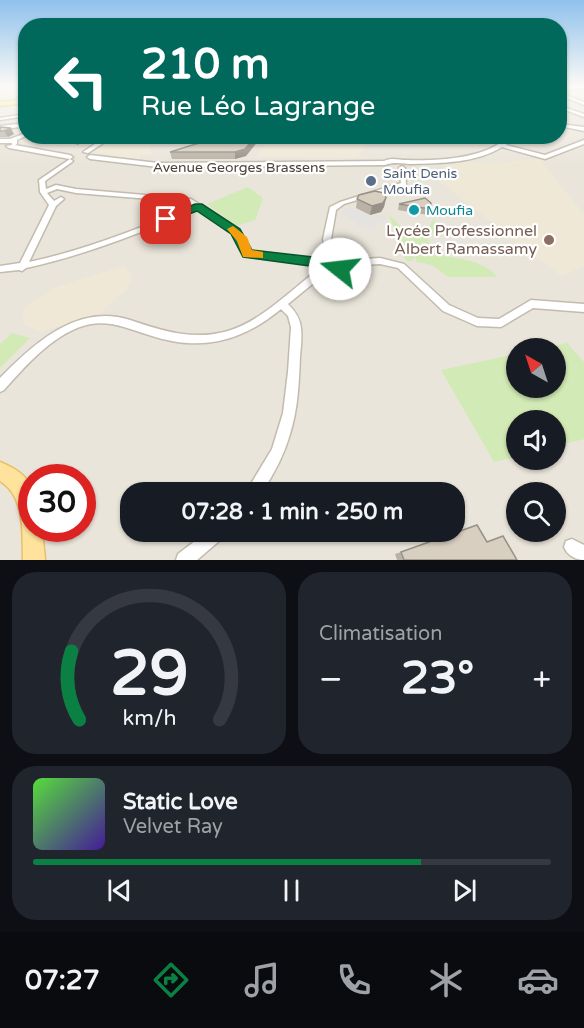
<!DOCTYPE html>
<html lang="fr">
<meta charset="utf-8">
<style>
body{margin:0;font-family:"Varela Round",sans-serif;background:#20242c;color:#f1f3f6;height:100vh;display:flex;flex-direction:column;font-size:22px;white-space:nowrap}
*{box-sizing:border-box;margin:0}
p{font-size:20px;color:#9ea1a6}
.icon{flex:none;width:33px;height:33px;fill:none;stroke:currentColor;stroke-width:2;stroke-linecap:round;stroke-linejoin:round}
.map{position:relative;height:560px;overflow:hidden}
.details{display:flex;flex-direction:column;gap:12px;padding:12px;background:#0d0f14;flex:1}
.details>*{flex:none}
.banner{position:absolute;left:18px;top:18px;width:549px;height:126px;border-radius:24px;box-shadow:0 2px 4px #0004;background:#00695c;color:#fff;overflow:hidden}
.needle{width:39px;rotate:321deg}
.tools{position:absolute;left:506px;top:338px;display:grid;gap:12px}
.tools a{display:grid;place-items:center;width:60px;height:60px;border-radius:50%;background:#171b24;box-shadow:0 2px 4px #0004;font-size:30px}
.speed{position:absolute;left:18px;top:464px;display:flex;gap:12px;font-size:30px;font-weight:700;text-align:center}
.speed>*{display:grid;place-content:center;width:78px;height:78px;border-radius:50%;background:#171b24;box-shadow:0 2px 4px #0004;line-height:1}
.speed .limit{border:9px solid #d22;background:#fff;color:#111}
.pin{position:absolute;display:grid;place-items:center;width:51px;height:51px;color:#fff;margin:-26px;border-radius:12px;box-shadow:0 3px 9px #0006}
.me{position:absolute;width:66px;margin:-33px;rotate:286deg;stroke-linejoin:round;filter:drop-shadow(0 0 4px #0008)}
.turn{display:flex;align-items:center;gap:21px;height:126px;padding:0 24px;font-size:27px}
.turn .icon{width:78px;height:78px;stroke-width:2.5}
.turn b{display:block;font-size:42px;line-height:51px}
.big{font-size:45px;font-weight:800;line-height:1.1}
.details .tile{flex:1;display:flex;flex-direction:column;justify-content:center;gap:9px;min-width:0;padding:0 21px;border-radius:24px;background:#20242c}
.details .dial{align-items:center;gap:0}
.dial svg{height:156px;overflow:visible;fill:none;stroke:#363941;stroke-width:7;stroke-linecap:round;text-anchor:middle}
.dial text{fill:#f1f3f6;stroke:none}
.song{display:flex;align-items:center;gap:18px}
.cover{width:72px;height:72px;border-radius:9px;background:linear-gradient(135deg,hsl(110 70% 55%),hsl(260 70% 35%))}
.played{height:6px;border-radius:3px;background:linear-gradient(90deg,#0b8043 75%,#363941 75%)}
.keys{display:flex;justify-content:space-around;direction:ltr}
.heat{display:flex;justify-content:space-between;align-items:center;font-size:33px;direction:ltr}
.details .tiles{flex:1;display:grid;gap:12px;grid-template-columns:1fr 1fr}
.tile:last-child{grid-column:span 2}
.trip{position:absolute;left:120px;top:482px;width:345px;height:60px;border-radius:24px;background:#171b24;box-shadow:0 2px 4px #0004;font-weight:800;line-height:60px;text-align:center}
.dock{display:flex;height:96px;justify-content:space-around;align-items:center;background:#090b0e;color:#9ea1a6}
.dock .icon{width:42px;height:42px}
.dock .on{color:#0b8043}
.dock b{font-size:27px;color:#f1f3f6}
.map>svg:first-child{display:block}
.residential{fill:#eae5da;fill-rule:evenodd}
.education{fill:#efe8d6}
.green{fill:#d2eab5}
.parking{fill:#e5e3e0}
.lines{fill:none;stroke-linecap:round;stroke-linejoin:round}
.minor-casing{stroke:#c2bbae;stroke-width:3}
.major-casing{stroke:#e6c16a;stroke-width:3}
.minor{fill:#fff;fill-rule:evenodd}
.major{fill:#ffe39c;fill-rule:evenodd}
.wall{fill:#bab2a6}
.shaded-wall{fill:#979187}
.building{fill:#d8cfc1;stroke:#979187;stroke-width:1.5}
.route{fill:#0b8043;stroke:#07532c;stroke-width:1.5}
.slow{fill:#f59e0b}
.service-dot{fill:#5c6f8a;stroke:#fff;stroke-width:2}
.culture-dot{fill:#0f9aa8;stroke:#fff;stroke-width:2}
.education-dot{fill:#8d6e63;stroke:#fff;stroke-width:2}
.labels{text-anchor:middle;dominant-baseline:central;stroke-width:4.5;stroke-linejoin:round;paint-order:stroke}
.far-street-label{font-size:14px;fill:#4b4439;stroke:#fff}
.far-service-label{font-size:14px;fill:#4e5e75;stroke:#fff;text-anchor:start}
.far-culture-label{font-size:14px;fill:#0d838f;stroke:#fff;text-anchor:start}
.education-label{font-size:16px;fill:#785e54;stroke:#fff;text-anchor:end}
</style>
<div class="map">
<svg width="584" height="560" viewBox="0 0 584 560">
<rect width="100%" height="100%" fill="#f6f3ec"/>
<path class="residential" d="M0,86h25l1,50h534v-50h24v474h-584zM516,348h39v39h-39zM516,420h39v39h-39zM32,477h50v51h-50zM130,492h324v39h-324zM516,492h39v39h-39z"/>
<path class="education" d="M118,137h32l2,17 -12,1 1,3 -4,2 -32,-1 4,-5 -13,-1v-3z
M270,137h99l-11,21 -102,-1z
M543,159l1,6 40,49v52l-23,10 -127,-99 6,-7 14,-8 44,1z
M125,266l7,11 -4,11 -28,25 -60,19 -15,-7 -3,-14 11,-9 26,-16z"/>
<path class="green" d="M248,187l15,11 -8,22 -19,6 -29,-22z
M388,213c11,12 20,24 39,18l7,-13 2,12 -8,8 2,6 -28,-6 19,4 -1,12c20,1 67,5 77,23h-49l-16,-12 -15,-3 -2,-5 -3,4h-6l-8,-23 2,-4 -5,-3z
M12,333l18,5 -30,30v-24z
M567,343l17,19v77l-29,7v-26h-39v37l-22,5 -53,-92 75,-16v33h39v-39h-10z"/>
<path class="parking" d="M351,207l23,10 2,-3h10l2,8h-8l-5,7 -15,-3 -19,-13 2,-3z"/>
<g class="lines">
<g class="minor-casing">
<path id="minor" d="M0,86h8l-8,2z
M15,86l11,2v7l-5,5 -4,-1 5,-5v-4z
M579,86h5v2l-24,2v-2z
M560,93l24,9v3l-24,-10z
M560,106l24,8v3l-24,-9z
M26,114v2l-26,4v-2z
M26,123v3l-26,4v-4z
M560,124l24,3v4l-24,-5z
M26,133v3l-9,4v4l-2,1 55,10 3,2 -3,2 -61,-11 -3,-2 6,-1v-2h-12v-4h10z
M107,136h7l-26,17 -5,-1z
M507,136h5l-6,9 39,10 39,-15v4l-39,15 -43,-12c-26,16 -60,16 -89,17 -10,0 -18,-3 -28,1l-227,2 -68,-8 -3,-2 3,-2 68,8 226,-2c8,-4 14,-1 23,-1 27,1 83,-1 100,-24z
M70,159l3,2 -1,1 -27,19 1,8 10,-4 20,4 115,10 48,30 11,23 72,8 4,3 -4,3 -78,-10 -11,-24 -35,-23c-56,23 -112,46 -172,59l-4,3 -3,-1 -19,2v-6l20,-3 29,-58 -9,-13 -1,-12zM57,189l19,4 111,9 7,4c-54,22 -108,44 -165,56l27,-56 8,-7 -3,-2 -7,4 -7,-8z
M402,166l3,2 1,17 -62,19 -8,6 -5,29 3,18 -1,2h-6l-4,-20 7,-32 10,-5 61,-19 -2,-15z
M380,258l24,6 45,41 29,13 21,1 32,-19 53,4v8l-51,-4 -32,19 -24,-1 -34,-15 -45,-43 -18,-4 -35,2 -5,6h-13l-39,32c7,7 12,14 13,24 1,9 0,19 -1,28 -1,26 -2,53 -10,78 -6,21 -16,40 -28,58h-16l26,-43 11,-36 5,-41 3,-45 -3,-11 -7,-7c-41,34 -82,43 -132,26 -20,-6 -37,-14 -58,-11 -34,6 -65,41 -87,66l-4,2v-14c34,-35 78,-75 130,-58 33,11 63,21 98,11 36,-11 64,-43 94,-64h13l5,-6 3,-1z
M208,531h20l-3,5 -28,24h-21l2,-6z
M572,539l12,6v15c-8,0 -17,-5 -20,-13l2,-6z"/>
</g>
<g class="major-casing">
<path id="major" d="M26,99v4l-26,3v-4z
M0,462c39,16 32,30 32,66h10l3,32h-22c-1,-27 3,-63 -23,-79z"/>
</g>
<use href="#minor" class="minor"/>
<use href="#major" class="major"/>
</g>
<path class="wall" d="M0,127l14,7 -6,3h-8z
M229,136h77l-1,1v3l-9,4 -38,-3 -12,15 -11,3h-63l-2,-7z
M328,136h21l-9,5z
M386,198l-2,9 -3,5 -11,3 -14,-7 1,-8z
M399,204l31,5 -2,6 -30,-5z
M486,542l31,18h-120l-2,-6 6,-2z"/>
<path class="shaded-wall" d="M11,128l3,6 -6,3 -4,-6z
M74,136h11l2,4 -10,5 -4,-8z
M256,136h2v5l-12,15 -11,3v-7z
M298,136h8l-1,1v3l-9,4v-7z
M340,136h9l-9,5z
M386,198l-2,9 -3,5 -11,3 2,-9z"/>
<path class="building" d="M0,127l11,1 -7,3h-4z
M229,136h27l-11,13 -10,3h-65l42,-13z
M375,191l9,2 2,5 -3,5 -11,3 -15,-7 2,-4z
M425,198l6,5 -1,6 -31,-5z
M477,525l10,17 16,-6 14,24h-113l-3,-8z"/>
<linearGradient id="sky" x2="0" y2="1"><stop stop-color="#8fc1ec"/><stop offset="0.52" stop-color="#fbfaf6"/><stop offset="1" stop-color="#fbfaf6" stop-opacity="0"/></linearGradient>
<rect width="584" height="165" fill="url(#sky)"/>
<path class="route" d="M195,204h7l38,25 12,21 70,8 5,2 3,6 10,-2 7,5 -2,3 -15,3 -10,-3 -3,-5 -74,-10 -12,-23 -34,-23 -31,12 -5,-4z"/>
<path class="slow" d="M233,226l14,11 5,13 11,2v6l-20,-1 -6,-16 -10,-12z"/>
<circle class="service-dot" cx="371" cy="181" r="6"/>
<circle class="culture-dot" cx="414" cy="210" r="6"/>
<circle class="education-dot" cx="549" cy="240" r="6"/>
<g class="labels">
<g class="far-street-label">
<text x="239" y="167">Avenue Georges Brassens</text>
</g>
<g class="far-service-label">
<text x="383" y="173">Saint Denis<tspan x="383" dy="16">Moufia</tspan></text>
</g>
<g class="far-culture-label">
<text x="426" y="210">Moufia</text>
</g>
<g class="education-label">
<text x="537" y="231">Lycée Professionnel<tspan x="537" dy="18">Albert Ramassamy</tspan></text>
</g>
</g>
</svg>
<div class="tools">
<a><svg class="needle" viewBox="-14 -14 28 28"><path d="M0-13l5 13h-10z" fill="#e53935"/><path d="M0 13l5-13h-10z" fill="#9ea1a6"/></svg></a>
<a><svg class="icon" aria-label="sound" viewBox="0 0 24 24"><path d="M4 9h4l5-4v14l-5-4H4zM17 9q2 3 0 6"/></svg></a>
<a><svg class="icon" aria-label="search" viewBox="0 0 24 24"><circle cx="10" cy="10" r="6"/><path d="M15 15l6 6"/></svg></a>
</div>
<div class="speed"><div class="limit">30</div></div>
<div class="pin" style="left:166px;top:219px;background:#d93025"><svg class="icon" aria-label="arrive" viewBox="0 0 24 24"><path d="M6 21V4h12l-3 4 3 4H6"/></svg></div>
<svg class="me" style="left:340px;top:269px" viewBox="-20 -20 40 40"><circle r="19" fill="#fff"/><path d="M0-13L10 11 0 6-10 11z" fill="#0b8043"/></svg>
<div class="trip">07:28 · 1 min · 250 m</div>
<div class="banner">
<div class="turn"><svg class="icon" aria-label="left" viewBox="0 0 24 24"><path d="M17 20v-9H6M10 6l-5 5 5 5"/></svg><div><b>210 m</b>Rue Léo Lagrange</div></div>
</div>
</div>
<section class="details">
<div class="tiles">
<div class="tile dial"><svg viewBox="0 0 100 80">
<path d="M14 69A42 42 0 1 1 86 69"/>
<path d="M14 69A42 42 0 0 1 10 34" stroke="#0b8043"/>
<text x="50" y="56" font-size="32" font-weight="700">29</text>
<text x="50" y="72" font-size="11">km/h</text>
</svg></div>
<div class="tile"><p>Climatisation</p>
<div class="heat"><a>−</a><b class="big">23°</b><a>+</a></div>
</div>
<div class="tile">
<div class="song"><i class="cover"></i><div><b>Static Love</b><p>Velvet Ray</p></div></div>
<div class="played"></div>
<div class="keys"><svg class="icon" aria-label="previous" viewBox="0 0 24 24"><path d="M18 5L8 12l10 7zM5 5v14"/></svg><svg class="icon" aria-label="pause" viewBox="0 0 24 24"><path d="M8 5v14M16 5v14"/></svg><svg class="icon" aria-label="next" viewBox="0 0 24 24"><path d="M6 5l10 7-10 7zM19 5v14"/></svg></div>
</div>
</div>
</section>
<nav class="dock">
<b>07:27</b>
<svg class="icon on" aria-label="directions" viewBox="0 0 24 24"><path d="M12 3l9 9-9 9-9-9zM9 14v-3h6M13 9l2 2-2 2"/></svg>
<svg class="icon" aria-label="music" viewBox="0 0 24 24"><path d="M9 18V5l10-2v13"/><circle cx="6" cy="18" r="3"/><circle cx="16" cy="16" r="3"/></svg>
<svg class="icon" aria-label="phone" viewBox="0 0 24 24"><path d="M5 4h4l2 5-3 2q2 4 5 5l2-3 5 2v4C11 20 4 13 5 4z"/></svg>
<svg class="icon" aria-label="climate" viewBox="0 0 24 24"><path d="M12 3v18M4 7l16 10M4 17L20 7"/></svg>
<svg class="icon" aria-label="car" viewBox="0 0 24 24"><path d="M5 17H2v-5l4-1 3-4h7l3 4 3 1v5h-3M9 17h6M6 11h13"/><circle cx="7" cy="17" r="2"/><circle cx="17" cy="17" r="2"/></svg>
</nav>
